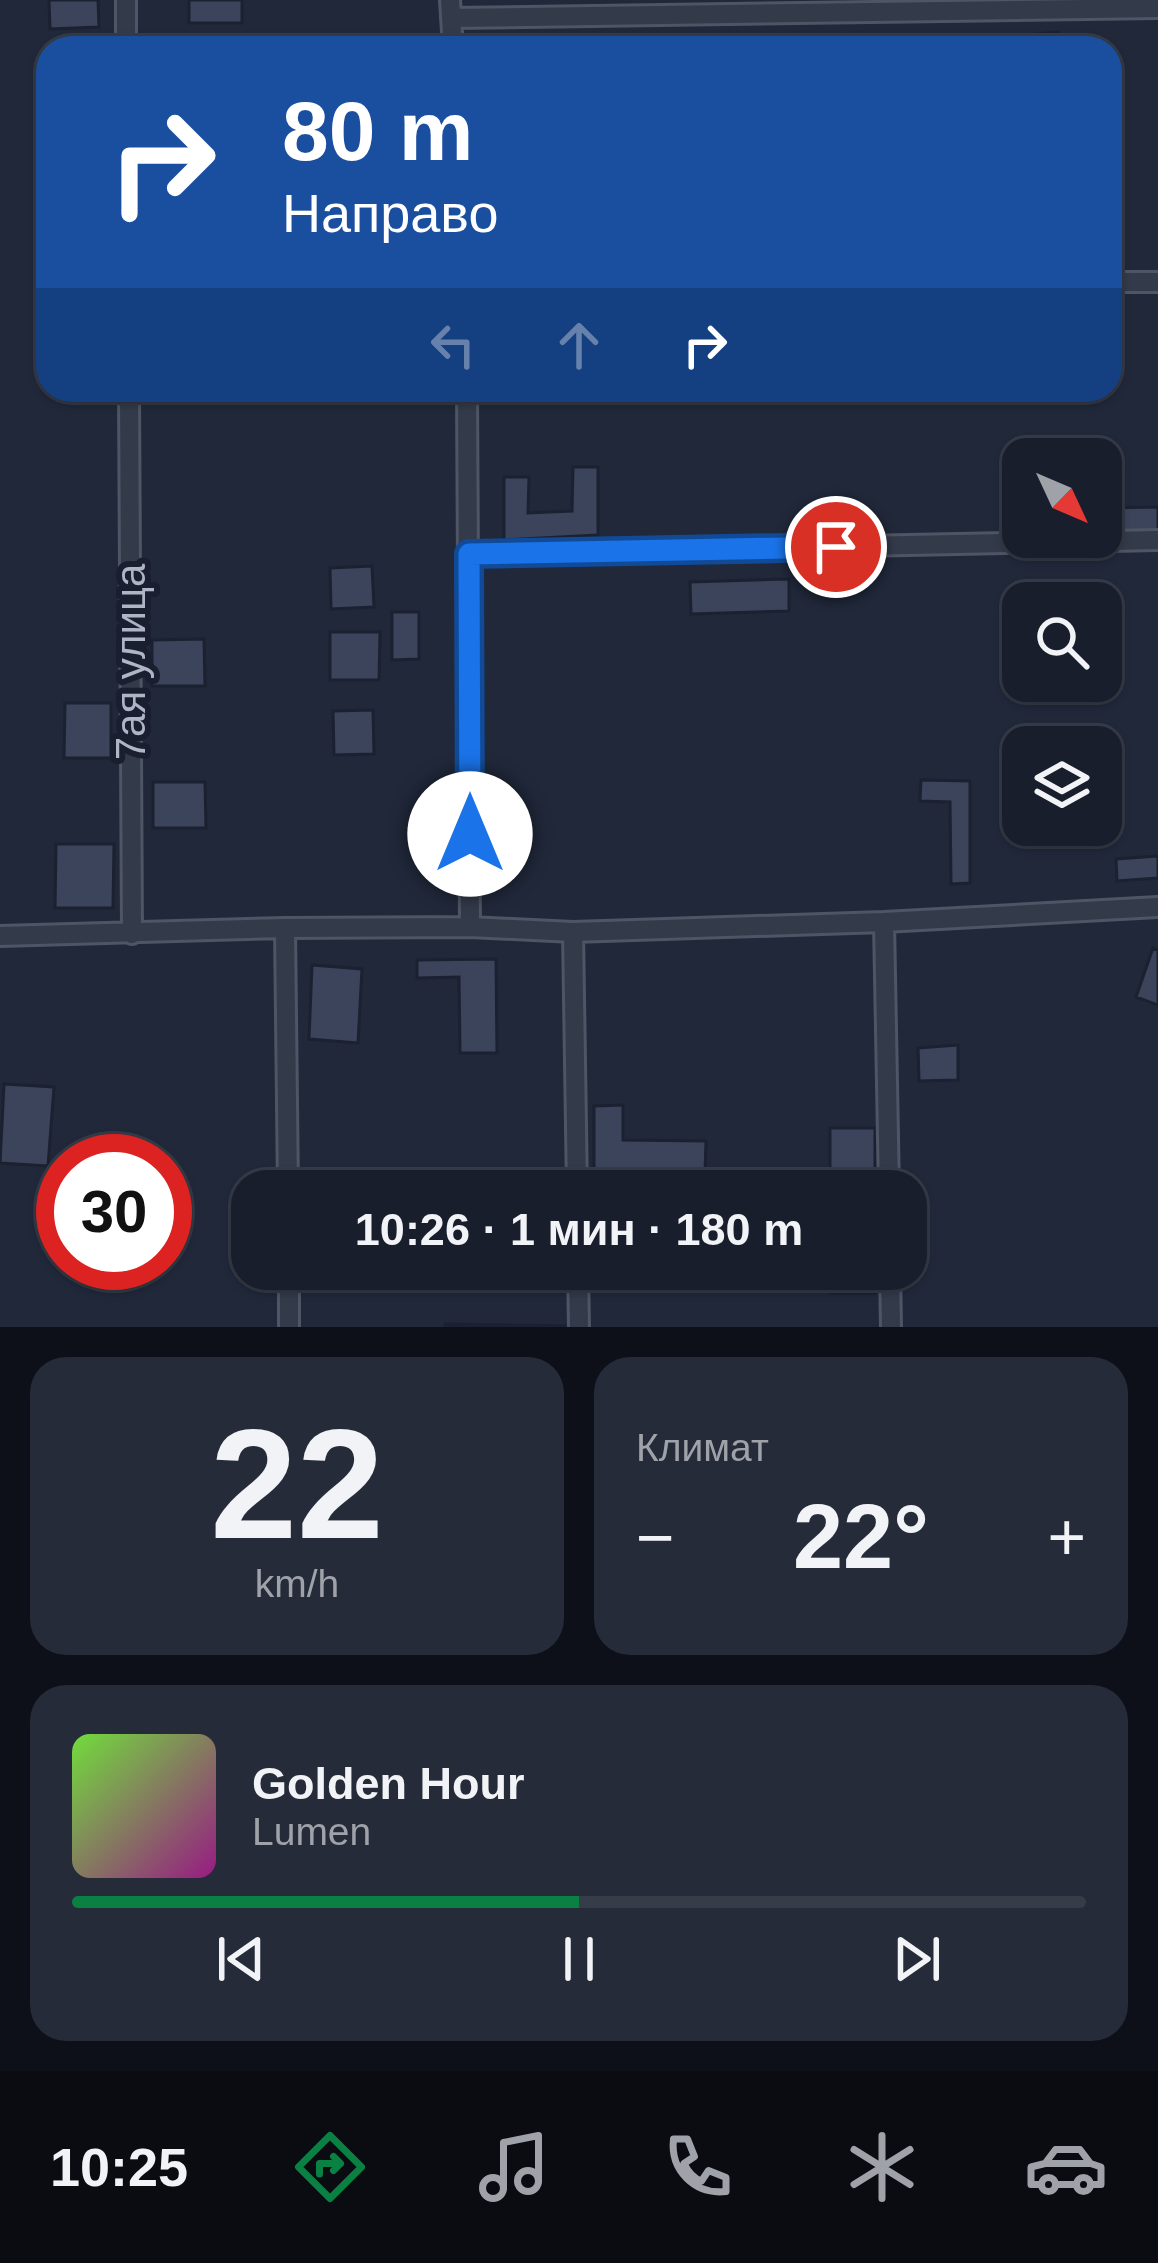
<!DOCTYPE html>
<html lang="ru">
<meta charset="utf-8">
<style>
body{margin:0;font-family:Helvetica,sans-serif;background:#252b38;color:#f1f3f6;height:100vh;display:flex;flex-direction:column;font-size:45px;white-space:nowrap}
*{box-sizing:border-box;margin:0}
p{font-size:39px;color:#9fa2a9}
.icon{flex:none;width:66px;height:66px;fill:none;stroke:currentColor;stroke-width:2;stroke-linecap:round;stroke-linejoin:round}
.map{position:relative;height:1327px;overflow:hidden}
.details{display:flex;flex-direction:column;gap:30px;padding:30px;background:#0d1018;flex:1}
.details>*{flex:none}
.top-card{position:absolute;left:36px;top:36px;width:1086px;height:366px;border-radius:36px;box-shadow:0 3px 9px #0004,0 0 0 3px #363c48;background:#1a4fa0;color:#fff;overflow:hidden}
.needle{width:78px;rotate:134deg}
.tools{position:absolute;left:1002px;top:438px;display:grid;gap:24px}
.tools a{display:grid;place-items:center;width:120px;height:120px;border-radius:24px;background:#181e2c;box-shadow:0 3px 9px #0004,0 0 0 3px #363c48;font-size:60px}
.speed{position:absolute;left:36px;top:1134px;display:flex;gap:24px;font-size:60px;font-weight:700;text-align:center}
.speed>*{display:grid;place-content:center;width:156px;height:156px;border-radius:50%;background:#181e2c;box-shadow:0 3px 9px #0004,0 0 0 3px #363c48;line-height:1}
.speed .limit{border:18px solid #d22;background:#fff;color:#111}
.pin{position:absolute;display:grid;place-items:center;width:102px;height:102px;color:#fff;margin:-51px;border:6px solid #fff;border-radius:50%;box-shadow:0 3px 12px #0007}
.me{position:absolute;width:132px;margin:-66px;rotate:0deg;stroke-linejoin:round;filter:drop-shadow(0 0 9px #0008)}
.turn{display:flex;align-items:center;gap:42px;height:252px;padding:0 48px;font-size:54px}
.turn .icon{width:156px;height:156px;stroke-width:2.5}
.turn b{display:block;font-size:84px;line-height:102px}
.lanes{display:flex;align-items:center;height:114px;padding:0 48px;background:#0003;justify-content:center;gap:60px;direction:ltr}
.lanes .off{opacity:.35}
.big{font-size:90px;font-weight:800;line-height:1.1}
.details .widget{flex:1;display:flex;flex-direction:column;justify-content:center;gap:18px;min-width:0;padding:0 42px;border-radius:36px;background:#252b38}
.details .dial{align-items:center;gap:0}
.dial b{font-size:156px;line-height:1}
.song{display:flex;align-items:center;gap:36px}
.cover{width:144px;height:144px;border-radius:18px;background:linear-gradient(135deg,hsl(100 70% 55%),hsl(310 70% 35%))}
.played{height:12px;border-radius:6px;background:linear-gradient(90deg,#0b8043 50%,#363c48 50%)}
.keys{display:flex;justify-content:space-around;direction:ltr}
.heat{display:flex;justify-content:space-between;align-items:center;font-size:66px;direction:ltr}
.details .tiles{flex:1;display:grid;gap:30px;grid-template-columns:1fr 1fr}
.widget:last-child{grid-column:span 2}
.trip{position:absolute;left:231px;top:1170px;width:696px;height:120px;border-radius:36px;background:#181e2c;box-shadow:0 3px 9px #0004,0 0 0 3px #363c48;font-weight:800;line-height:120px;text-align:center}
.tabs{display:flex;height:192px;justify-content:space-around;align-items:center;background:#0a0c12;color:#9fa2a9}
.tabs .icon{width:84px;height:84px}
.tabs .selected{color:#0b8043}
.tabs b{font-size:54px;color:#f1f3f6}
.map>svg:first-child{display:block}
.building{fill:#3b445a;stroke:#1b2130;stroke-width:3}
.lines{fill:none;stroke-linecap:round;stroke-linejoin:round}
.street-casing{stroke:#4e5564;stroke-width:24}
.street{stroke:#333a4a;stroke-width:18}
.route-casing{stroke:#114b97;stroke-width:30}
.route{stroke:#1a73e8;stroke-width:21}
.labels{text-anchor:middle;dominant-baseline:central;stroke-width:12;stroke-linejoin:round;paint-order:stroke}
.street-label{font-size:42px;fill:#aeb5c6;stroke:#191f2e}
</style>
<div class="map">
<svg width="1158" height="1327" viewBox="0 0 1158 1327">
<rect width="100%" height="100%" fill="#20283a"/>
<path class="building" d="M49,0h49l1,27 -49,2z
M189,0h53v23h-53z
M1058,32l1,16h-43l-1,-12z
M681,37l1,11h-39v-8z
M842,38h33v10h-33z
M573,467h25v68l-94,5v-63h25l-1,36 44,-2z
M1158,507v28l-57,1v-28z
M372,566l2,41 -43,2 -1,-41z
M789,579v32l-98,3 -1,-32z
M392,612h27v47l-27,1z
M330,632h50l-1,48h-49z
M204,639l1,47h-53v-46z
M65,703h46v55h-47z
M373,710l1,44 -40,1 -1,-44z
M921,780l49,1v102l-19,1 -1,-82 -30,-1z
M153,782h52l1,46h-53z
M56,844h58l-1,64h-58z
M1158,856v22l-41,3 -1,-22z
M1153,948l5,2v55l-22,-8z
M496,959l1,94h-37l-1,-76 -42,1v-18z
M312,965l50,4 -4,74 -49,-4z
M958,1045v35l-39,1 -1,-33z
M4,1084l50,3 -6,79 -48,-3z
M623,1105v35l83,1 -1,31 -111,-3v-63z
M830,1128h45v63h-45z
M830,1269h45v24h-44z
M445,1324l124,2v1h-124z"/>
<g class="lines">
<g class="street-casing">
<path id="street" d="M126,0v48
M450,0l3,48
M451,18l707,-10
M1110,282h48
M129,390l3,544
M467,390l3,537
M469,554l689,-14
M884,922l5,269
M285,928l3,263
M573,932l4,259
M0,936l285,-8 185,-1 103,5 311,-10 274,-15
M289,1269v58
M578,1269l1,58
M890,1269l1,58"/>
</g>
<use href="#street" class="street"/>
</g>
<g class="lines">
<g class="route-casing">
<path id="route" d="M470,834l-1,-280 367,-7"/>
</g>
<use href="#route" class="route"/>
</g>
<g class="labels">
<g class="street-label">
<text transform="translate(130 662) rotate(-90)">7ая улица</text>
</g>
</g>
</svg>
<div class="tools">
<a><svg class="needle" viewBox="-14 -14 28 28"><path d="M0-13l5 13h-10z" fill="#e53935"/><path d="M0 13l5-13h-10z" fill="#9fa2a9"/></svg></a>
<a><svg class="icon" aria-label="search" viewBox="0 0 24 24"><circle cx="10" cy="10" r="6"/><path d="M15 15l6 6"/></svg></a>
<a><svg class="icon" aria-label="layers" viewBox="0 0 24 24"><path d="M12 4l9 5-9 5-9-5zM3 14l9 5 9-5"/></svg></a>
</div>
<div class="speed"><div class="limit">30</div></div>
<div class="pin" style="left:836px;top:547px;background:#d93025"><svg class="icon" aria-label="arrive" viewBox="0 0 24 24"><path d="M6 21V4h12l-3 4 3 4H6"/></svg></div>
<svg class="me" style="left:470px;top:834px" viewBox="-20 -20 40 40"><circle r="19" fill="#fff"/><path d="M0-13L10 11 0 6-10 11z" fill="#1a73e8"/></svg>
<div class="trip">10:26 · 1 мин · 180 m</div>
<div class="top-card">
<div class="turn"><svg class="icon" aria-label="right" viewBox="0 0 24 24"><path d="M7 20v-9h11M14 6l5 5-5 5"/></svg><div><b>80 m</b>Направо</div></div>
<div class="lanes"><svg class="icon off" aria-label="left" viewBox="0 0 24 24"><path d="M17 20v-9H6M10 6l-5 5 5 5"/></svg><svg class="icon off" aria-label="ahead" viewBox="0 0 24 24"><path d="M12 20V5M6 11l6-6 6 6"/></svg><svg class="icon" aria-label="right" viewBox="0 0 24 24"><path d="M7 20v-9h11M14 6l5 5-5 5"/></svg></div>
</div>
</div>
<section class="details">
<div class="tiles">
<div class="widget dial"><b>22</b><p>km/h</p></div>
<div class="widget"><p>Климат</p>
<div class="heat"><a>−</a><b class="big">22°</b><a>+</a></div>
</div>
<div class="widget">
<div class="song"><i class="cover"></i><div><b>Golden Hour</b><p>Lumen</p></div></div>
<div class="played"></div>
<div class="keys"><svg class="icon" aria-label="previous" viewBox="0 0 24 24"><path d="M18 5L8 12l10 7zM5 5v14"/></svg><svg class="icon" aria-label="pause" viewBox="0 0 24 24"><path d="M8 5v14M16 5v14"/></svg><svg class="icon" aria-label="next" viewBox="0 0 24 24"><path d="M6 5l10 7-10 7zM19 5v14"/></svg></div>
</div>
</div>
</section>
<nav class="tabs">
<b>10:25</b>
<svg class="icon selected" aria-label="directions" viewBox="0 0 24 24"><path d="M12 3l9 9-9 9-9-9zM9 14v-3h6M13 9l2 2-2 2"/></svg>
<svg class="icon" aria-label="music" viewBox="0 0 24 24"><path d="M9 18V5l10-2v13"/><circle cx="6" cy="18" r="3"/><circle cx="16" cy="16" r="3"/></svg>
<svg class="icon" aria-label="phone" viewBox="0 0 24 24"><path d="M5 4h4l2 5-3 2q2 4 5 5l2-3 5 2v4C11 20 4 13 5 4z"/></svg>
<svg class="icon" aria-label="climate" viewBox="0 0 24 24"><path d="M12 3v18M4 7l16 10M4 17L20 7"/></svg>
<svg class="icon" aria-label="car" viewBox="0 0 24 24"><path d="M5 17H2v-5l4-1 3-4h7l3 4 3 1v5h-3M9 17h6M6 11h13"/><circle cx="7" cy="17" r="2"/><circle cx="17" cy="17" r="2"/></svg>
</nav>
